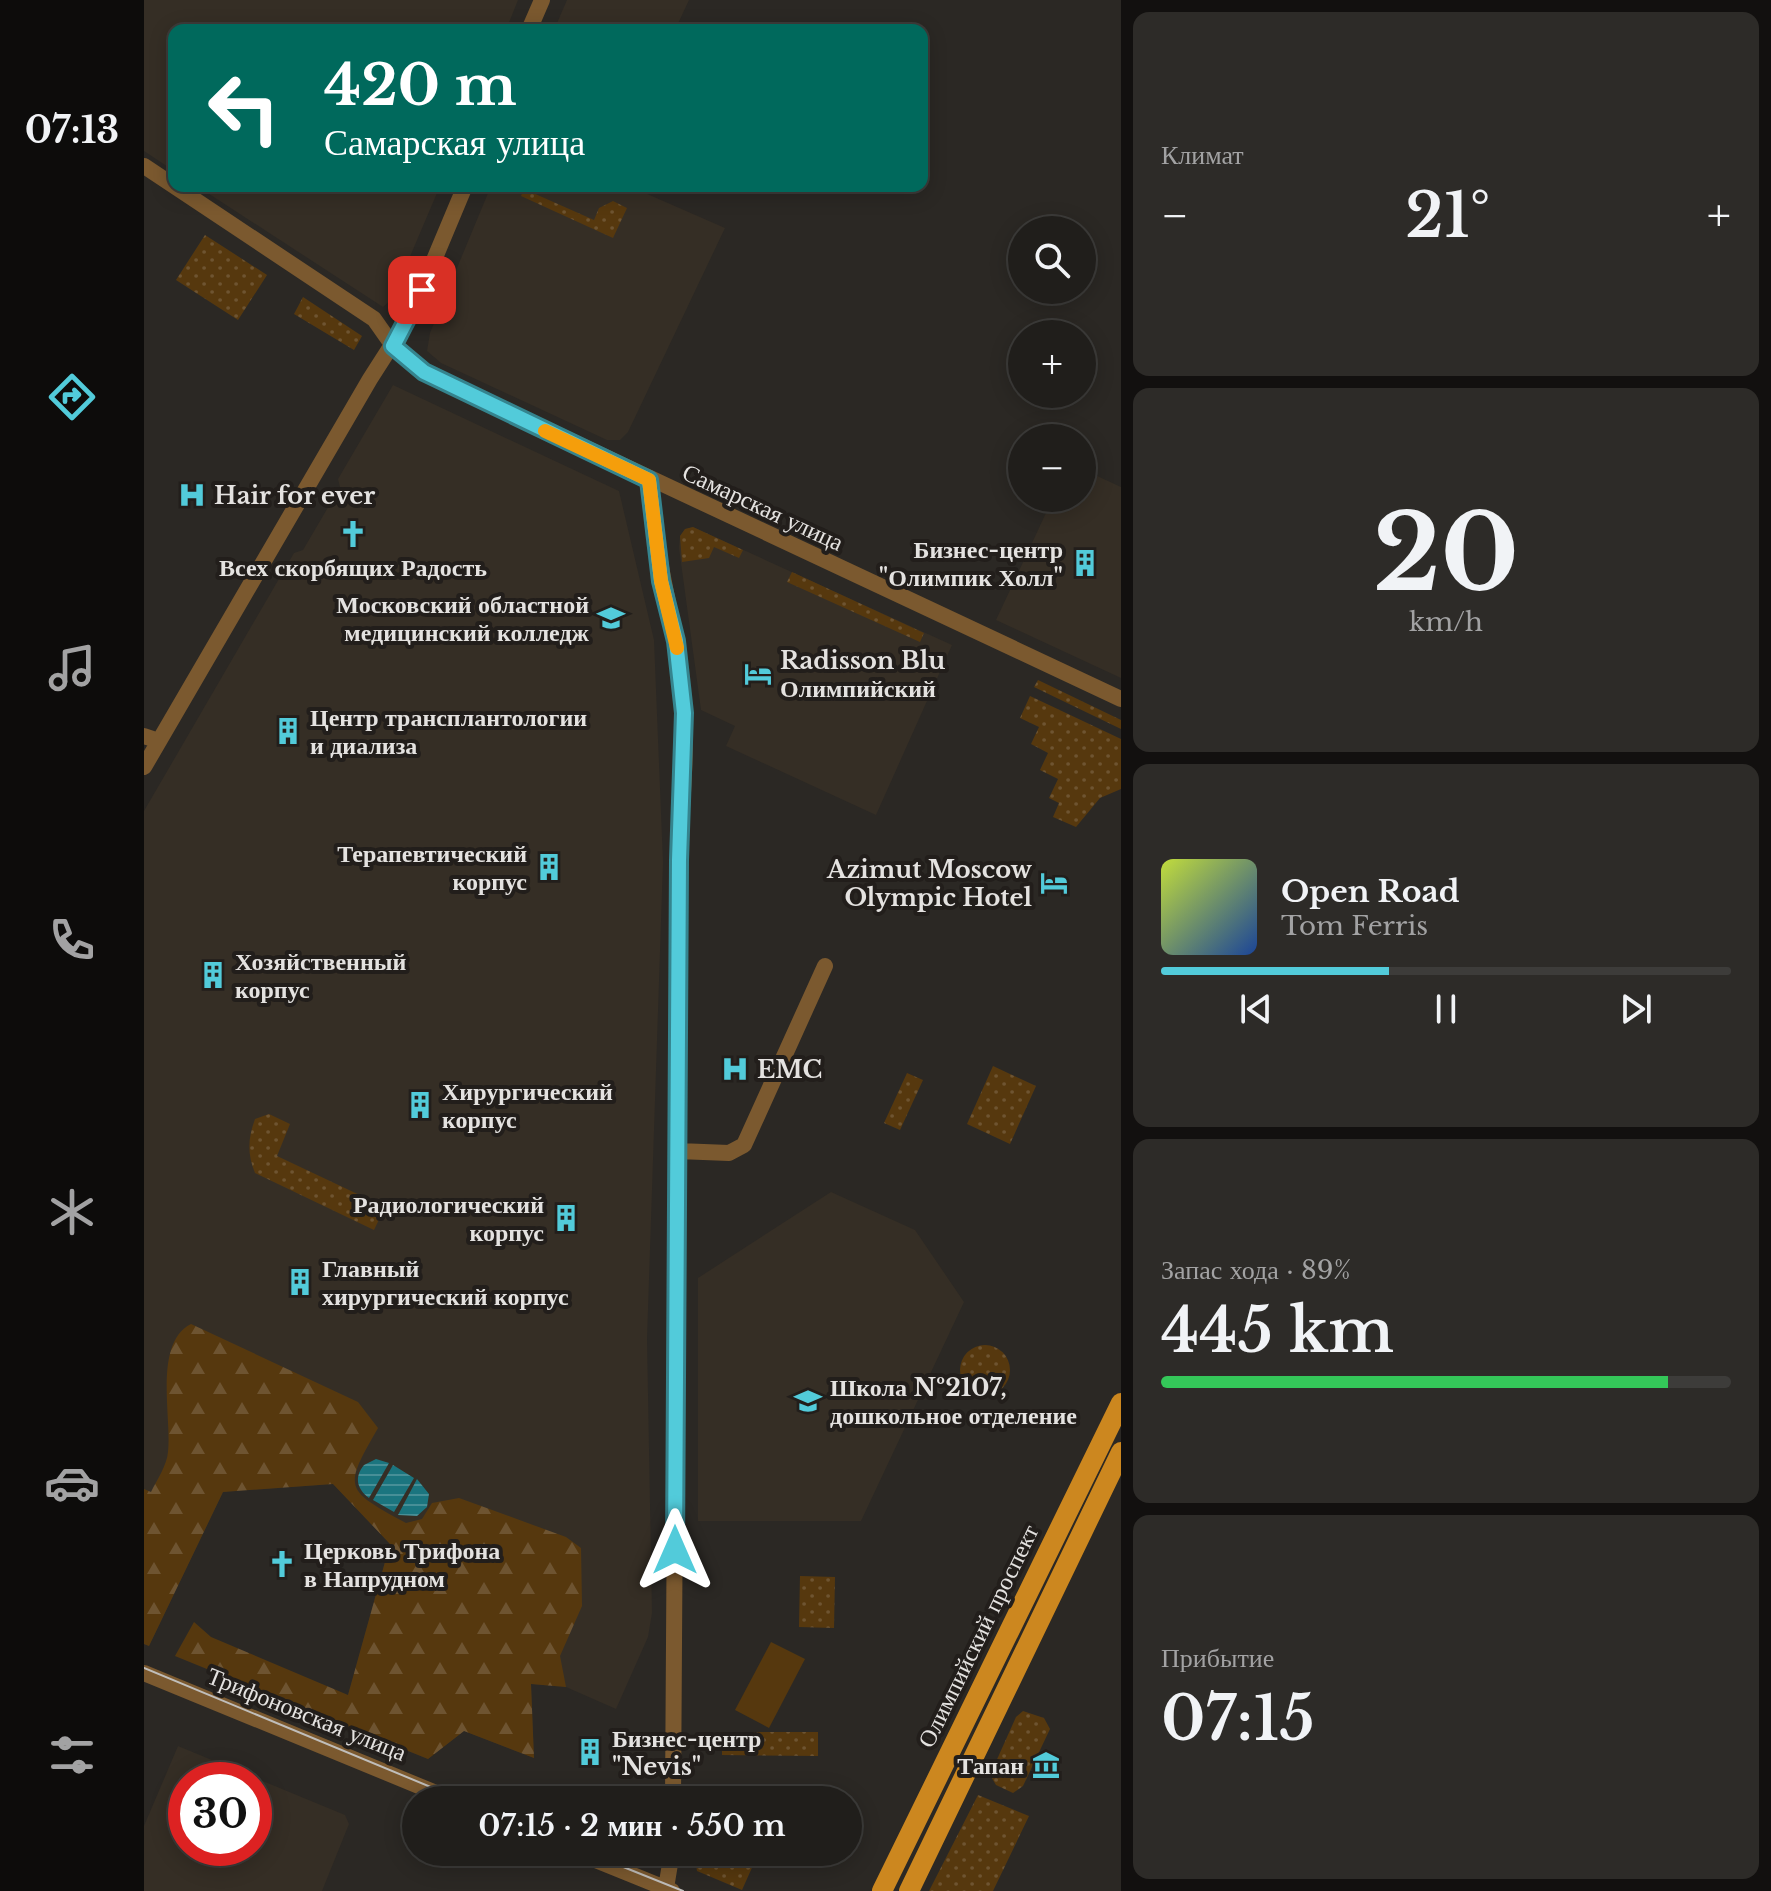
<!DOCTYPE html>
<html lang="ru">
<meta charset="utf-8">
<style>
body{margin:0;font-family:"Libre Baskerville",serif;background:#2d2b28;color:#f1f3f6;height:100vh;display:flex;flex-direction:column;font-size:30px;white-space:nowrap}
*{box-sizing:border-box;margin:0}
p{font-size:26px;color:#a2a2a3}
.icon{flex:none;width:44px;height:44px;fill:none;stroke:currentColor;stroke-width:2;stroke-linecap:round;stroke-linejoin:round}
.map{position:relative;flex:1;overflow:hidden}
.sheet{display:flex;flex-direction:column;gap:12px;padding:12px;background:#12100f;width:650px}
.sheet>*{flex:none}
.top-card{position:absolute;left:24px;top:24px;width:760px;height:168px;border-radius:16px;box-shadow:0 4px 20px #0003,0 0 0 2px #3d3c3a;background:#00695c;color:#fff;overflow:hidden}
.controls{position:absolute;left:864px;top:216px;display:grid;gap:16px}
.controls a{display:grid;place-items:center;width:88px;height:88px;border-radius:50%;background:#201e1b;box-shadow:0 4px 20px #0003,0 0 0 2px #3d3c3a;font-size:40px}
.speed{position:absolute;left:24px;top:1762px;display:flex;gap:16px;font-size:40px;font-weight:700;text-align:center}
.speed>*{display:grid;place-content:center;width:104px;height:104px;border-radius:50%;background:#201e1b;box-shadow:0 4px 20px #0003,0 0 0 2px #3d3c3a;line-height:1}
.speed .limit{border:12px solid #d22;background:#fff;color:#111}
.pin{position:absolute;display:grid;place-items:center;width:68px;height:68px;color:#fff;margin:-34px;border-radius:16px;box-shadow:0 4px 12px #0006}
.me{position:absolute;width:88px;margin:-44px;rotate:0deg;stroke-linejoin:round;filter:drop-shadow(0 0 6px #0008)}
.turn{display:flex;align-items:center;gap:28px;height:168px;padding:0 24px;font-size:36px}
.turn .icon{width:104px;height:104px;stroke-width:2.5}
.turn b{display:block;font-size:56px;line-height:68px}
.big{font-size:60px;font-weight:600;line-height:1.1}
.sheet .card{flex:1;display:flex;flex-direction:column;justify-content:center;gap:12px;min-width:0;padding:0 28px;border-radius:16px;background:#2d2b28}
.sheet .dial{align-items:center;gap:0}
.dial b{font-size:104px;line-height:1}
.song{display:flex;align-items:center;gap:24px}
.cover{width:96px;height:96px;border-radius:12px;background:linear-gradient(135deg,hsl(70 70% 55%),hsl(220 70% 35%))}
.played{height:8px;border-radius:4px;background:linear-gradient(90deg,#52cbda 40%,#3d3c3a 40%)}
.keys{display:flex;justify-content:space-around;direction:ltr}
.heat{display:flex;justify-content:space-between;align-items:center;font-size:44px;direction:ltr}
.charge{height:12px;border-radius:6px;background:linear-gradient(90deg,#34c759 89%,#3d3c3a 0)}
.trip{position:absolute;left:258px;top:1786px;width:460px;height:80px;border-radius:40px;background:#201e1b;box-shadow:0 4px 20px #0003,0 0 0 2px #3d3c3a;font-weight:600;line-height:80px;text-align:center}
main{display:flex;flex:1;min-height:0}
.dock{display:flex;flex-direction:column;width:144px;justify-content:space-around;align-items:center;background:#0d0c0b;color:#a2a2a3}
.dock .icon{width:56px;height:56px}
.dock .current{color:#52cbda}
.dock b{font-size:36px;color:#f1f3f6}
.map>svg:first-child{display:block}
.built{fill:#352e25;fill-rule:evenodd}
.grass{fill:url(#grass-dots)}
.forest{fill:url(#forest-firs)}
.pitch{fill:#56380e}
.water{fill:url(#water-rules)}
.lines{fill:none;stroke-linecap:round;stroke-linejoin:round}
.minor{stroke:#7b592f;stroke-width:16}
.major{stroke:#cc871f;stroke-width:20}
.tram{stroke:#c0bebb;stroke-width:2}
.route-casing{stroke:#35848e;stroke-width:20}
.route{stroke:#52cbda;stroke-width:14}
.slow{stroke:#f59e0b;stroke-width:14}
.labels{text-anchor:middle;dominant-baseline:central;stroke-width:8;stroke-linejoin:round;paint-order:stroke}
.poi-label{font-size:24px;font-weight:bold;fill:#e4e2e0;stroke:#221e1b;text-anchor:start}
.street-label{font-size:24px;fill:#e4e2e0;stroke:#221e1b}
</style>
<main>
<nav class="dock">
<b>07:13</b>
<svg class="icon current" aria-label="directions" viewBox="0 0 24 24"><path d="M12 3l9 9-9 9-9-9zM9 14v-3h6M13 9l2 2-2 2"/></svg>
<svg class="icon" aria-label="music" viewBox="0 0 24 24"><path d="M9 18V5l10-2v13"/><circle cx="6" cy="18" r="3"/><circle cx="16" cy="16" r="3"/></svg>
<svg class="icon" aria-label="phone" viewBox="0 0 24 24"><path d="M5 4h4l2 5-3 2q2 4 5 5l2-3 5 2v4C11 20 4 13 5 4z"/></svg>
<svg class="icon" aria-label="climate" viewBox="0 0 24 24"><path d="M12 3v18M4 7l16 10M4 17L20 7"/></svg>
<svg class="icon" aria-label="car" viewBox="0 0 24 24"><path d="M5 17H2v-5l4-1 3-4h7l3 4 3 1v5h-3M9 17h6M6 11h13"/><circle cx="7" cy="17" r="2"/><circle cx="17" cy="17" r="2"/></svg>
<svg class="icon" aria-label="filters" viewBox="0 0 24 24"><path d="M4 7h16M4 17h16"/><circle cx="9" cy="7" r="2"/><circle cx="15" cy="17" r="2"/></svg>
</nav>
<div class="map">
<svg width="977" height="1891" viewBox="0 0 977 1891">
<defs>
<pattern id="grass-dots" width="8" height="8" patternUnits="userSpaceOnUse" patternTransform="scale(2)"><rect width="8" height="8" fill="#56380e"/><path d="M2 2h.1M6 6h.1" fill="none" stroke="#6e5431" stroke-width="1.8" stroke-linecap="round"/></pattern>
<pattern id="forest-firs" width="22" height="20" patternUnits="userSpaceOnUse" patternTransform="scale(2)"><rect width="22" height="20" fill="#56380e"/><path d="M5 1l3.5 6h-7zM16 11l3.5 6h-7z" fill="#6e5431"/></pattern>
<pattern id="water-rules" width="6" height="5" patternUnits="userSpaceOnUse" patternTransform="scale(2)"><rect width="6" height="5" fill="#1b757f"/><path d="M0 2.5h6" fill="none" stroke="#478f97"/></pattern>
</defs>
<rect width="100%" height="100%" fill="#2b2824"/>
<path class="built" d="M0,0h374l-12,30h-332v141l-30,-20z
M423,0h122l-14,30h-121z
M53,186h243l-48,113 -9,8z
M347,186h138l96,42 -97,204 -8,8h-13l-166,-77 -14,-12 3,-18z
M249,385l226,106 35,149 9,222 -16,477 5,274 -4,24 -32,72 -50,-22 -35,-3 3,74 -70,-27 -36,28 -88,-35 50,-180 -57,-60 -110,8 -74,154 -5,-2v-833l150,-258 9,-3 37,-63 -2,-8z
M938,469l39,18v191l-125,-58 57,-122h29z
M549,527l259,118 -76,170 -150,-69 9,-20 -34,-16 -22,-162 1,-12 5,-7z
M687,1192l84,38 49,72 -103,219h-163v-243z
M34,1746l167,69 4,9 -27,67h-178v-65zM42,1780h68v68h-68z"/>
<path class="grass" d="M380,189l70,31 5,-12 14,-7 14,7 -14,30 -92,-42z
M61,235l62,40 -29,45 -62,-40z
M159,297l59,39 -8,14 -60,-36z
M549,527l50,23 -4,8 -25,-11 -5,11 -27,4 -2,-26 5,-7z
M648,572l132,61 -4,9 -133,-60z
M894,680l83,40v9l-87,-42z
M886,696l91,43v50l-21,9 -24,29 -23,-10 6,-14 -10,-5 9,-19 -18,-9 8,-17 -17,-9 8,-17 -19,-9z
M849,1066l43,20 -26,58 -43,-20z
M763,1073l16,7 -23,50 -16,-7z
M125,1114l21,10 -13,32 108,51 -11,23 -119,-57c-8,-19 -7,-35 0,-54z
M816 1370a25 25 0 1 1 50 0a25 25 0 1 1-50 0Z
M656,1576l35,1 -1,51 -35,-1z
M879,1711l21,7 6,11 -27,57 -10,7 -17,-8 -6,-10 26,-58z
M578,1732h96v24l-96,-1z
M834,1795l51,21 -36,75h-64z
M556,1852h59l-17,38 -45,-19 -2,-13z"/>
<path class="forest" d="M47,1324l167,78 20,26c-35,61 -34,61 28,95l16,-4 10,-16 27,-5 107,39 15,11 1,58 -22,50 6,31 -35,-3 3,74 -70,-27 -36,28 -253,-103 19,-34 17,15 137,58 42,-151 -57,-60 -110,8 -74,154 -5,-2v-155l7,3c6,-12 16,-27 17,-40 4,-34 -15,-109 23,-128z"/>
<path class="pitch" d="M627,1642l34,17 -36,69 -34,-18z"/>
<path class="water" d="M232,1459l13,4 -20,35c-12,-9 -15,-21 -5,-33z
M249,1465l21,13 -20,34 -21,-12z
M273,1479l12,15 -2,13 -10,9 -19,-1z"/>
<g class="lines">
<path class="minor" d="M385,30l13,-30
M0,166l230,153 19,27 31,26 697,327
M505,480c5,80 31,154 35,232 3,49 -3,100 -5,148l-6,940
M0,736l15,5
M0,767l226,-388 41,-64 54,-129
M534,1151l51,2 15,-8 81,-179
M0,1673l309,127
M432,1852l96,39
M522,1888l6,-36"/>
<path class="major" d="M738,1891l239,-488
M765,1891l212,-439"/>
<path class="tram" d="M0,1668l318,132
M422,1852l30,12
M442,1852l97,39"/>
</g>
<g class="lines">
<g class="route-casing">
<path id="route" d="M278,290l-29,56 31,26 225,108 12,101 15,60 8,72 -5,147 -4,690"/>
</g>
<use href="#route" class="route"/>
<path class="slow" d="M401,431l104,49 12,101 16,67"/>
</g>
<defs>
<g id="hospital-bare" transform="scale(2.16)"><path d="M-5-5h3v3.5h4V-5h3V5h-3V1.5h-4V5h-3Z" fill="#52cbda" stroke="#221e1b" stroke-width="2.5" paint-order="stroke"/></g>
<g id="church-bare" transform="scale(2.16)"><path d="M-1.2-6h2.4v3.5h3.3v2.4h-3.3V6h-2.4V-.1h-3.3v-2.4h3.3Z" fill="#52cbda" stroke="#221e1b" stroke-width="2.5" paint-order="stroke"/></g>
<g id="building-bare" transform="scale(2.16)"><path d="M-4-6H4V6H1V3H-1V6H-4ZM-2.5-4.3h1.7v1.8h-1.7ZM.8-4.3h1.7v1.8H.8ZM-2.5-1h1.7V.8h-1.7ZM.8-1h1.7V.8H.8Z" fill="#52cbda" stroke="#221e1b" stroke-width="2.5" paint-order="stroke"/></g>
<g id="university-bare" transform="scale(2.16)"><path d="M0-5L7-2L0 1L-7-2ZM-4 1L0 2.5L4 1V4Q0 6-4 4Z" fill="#52cbda" stroke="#221e1b" stroke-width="2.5" paint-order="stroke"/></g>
<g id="hotel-bare" transform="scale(2.16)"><path d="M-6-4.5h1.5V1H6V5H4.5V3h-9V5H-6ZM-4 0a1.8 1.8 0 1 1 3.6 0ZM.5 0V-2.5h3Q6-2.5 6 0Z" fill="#52cbda" stroke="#221e1b" stroke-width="2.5" paint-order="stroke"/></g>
<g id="school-bare" transform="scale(2.16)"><path d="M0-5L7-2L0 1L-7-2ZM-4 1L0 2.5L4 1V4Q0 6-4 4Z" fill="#52cbda" stroke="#221e1b" stroke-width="2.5" paint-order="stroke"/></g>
<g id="museum-bare" transform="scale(2.16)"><path d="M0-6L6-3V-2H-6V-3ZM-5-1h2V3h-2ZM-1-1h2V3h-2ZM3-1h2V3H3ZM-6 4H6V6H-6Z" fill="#52cbda" stroke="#221e1b" stroke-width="2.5" paint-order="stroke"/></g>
</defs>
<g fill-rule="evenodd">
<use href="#hospital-bare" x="48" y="495"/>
<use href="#church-bare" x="209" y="534"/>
<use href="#building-bare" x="941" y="563"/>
<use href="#university-bare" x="467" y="618"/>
<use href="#hotel-bare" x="614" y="674"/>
<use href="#building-bare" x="144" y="731"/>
<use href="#building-bare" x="405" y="867"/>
<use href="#hotel-bare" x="910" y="883"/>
<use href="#building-bare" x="69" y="975"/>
<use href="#hospital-bare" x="591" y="1069"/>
<use href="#building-bare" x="276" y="1105"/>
<use href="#building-bare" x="422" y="1218"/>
<use href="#building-bare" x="156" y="1282"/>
<use href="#school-bare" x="664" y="1401"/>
<use href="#church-bare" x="138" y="1564"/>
<use href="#building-bare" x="446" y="1752"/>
<use href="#museum-bare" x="902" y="1765"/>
</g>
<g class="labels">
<g class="poi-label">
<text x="70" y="495">Hair for ever</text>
<text x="919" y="549" text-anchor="end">Бизнес-центр<tspan x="919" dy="28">"Олимпик Холл"</tspan></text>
<text x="209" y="567" text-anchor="middle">Всех скорбящих Радость</text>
<text x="445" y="604" text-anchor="end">Московский областной<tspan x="445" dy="28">медицинский колледж</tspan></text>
<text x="636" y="660">Radisson Blu<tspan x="636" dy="28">Олимпийский</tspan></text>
<text x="166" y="717">Центр трансплантологии<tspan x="166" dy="28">и диализа</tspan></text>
<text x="383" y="853" text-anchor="end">Терапевтический<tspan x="383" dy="28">корпус</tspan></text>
<text x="888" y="869" text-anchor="end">Azimut Moscow<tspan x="888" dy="28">Olympic Hotel</tspan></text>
<text x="91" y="961">Хозяйственный<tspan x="91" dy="28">корпус</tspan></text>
<text x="613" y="1069">EMC</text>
<text x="298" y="1091">Хирургический<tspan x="298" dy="28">корпус</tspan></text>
<text x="400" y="1204" text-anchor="end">Радиологический<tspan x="400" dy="28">корпус</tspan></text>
<text x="178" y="1268">Главный<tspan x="178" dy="28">хирургический корпус</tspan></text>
<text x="686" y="1387">Школа №2107,<tspan x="686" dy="28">дошкольное отделение</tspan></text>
<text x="160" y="1550">Церковь Трифона<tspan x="160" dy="28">в Напрудном</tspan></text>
<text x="468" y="1738">Бизнес-центр<tspan x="468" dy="28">"Nevis"</tspan></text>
<text x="880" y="1765" text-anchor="end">Тапан</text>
</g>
<g class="street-label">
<text transform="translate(619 507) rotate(25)">Самарская улица</text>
<text transform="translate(834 1636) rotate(-64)">Олимпийский проспект</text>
<text transform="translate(163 1714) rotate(22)">Трифоновская улица</text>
</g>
</g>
</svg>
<div class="controls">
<a><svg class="icon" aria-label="search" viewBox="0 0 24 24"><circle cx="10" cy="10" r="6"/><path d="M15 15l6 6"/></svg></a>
<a>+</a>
<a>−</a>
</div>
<div class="speed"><div class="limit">30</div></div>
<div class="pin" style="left:278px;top:290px;background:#d93025"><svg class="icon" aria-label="arrive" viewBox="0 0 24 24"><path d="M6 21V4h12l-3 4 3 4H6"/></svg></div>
<svg class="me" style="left:531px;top:1550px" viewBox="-20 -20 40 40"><path d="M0-17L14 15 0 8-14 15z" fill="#52cbda" stroke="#fff" stroke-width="4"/></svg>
<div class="trip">07:15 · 2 мин · 550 m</div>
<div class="top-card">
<div class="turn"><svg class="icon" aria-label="left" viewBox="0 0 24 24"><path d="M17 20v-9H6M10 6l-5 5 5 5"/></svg><div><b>420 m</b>Самарская улица</div></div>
</div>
</div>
<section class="sheet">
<div class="card"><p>Климат</p>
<div class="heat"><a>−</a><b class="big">21°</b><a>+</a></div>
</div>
<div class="card dial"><b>20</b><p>km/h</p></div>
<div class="card">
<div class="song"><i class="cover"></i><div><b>Open Road</b><p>Tom Ferris</p></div></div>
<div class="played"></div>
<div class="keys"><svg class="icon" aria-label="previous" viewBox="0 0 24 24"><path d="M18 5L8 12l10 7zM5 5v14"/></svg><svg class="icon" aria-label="pause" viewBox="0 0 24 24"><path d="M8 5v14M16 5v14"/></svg><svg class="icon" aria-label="next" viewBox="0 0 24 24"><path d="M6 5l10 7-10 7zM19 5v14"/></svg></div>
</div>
<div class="card"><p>Запас хода · 89%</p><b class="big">445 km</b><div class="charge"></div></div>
<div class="card"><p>Прибытие</p><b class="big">07:15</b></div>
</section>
</main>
